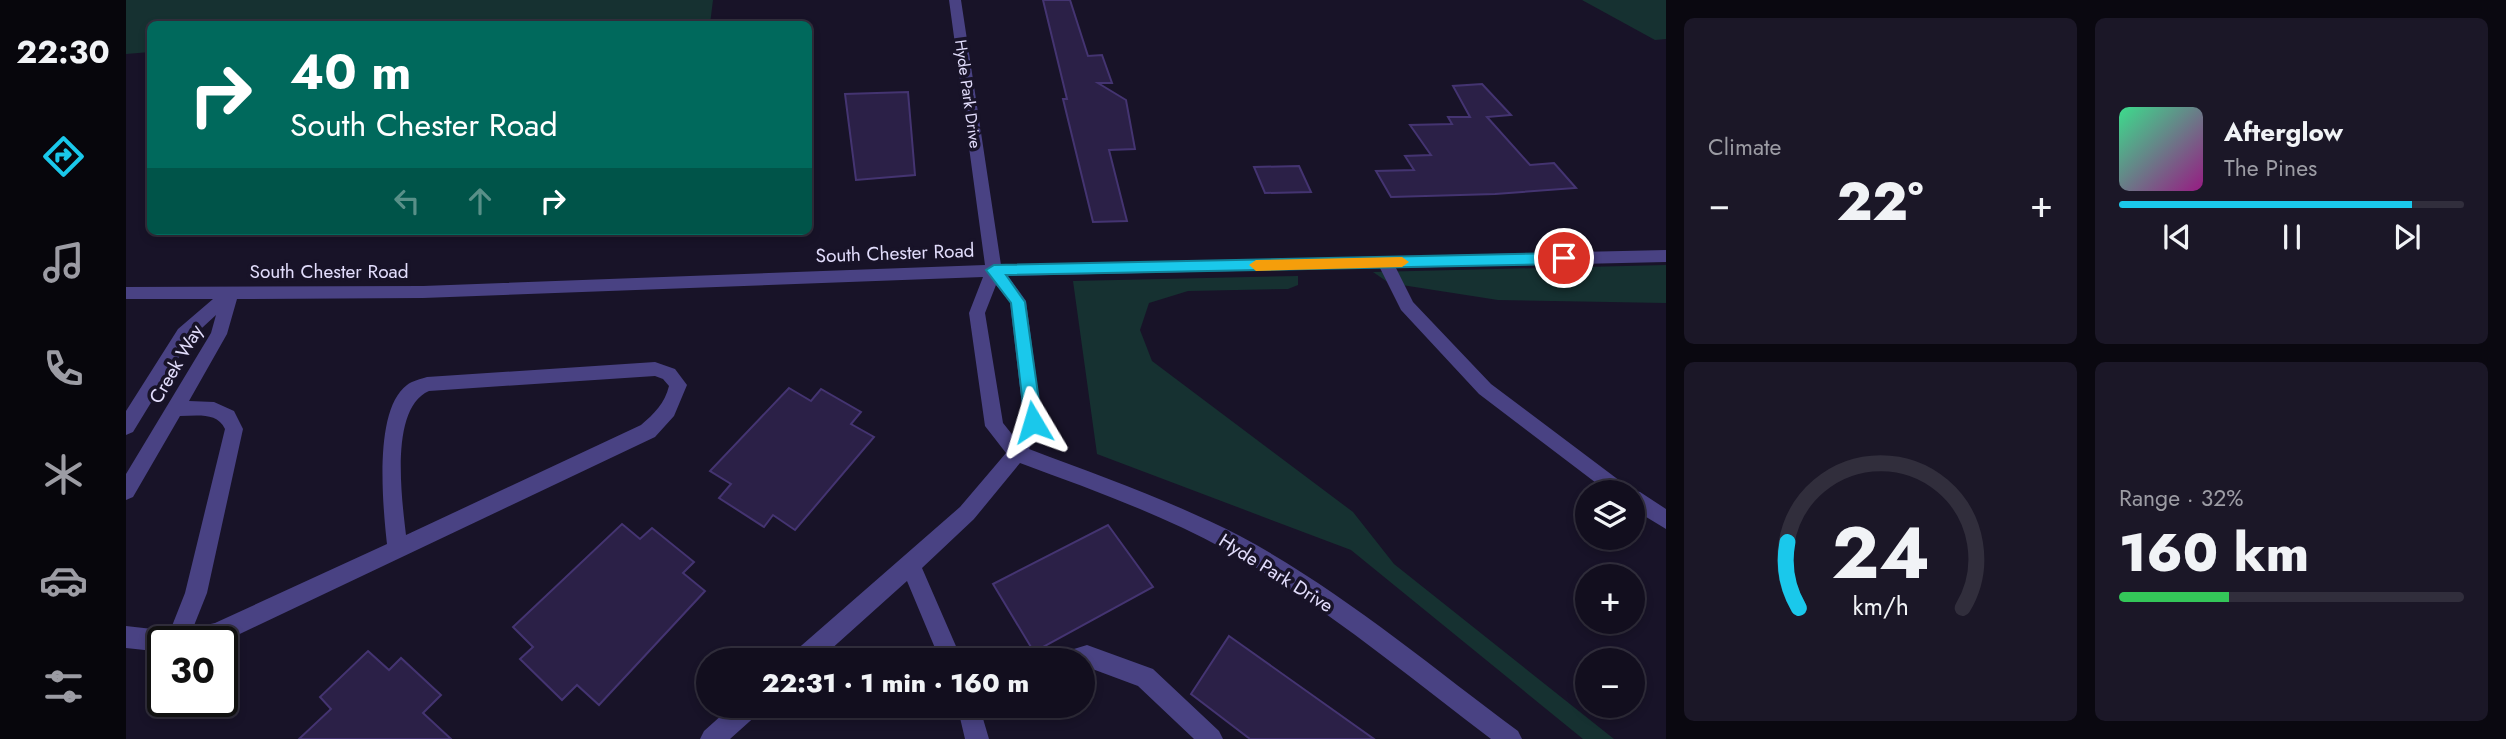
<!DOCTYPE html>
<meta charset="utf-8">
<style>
body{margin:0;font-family:Jost,sans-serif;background:#1b1727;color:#f1f3f6;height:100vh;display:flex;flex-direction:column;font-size:26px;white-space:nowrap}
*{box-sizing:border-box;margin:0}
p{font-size:23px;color:#9c9ca4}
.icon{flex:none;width:38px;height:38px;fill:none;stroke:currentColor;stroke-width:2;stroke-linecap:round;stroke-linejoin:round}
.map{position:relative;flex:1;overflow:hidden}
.sheet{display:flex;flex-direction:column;gap:18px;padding:18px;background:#0a0810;width:840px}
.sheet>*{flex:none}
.hud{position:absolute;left:21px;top:21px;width:665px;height:214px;border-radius:10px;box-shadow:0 4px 10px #0003,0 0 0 2px #312e3c;background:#00695c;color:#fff;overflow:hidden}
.tools{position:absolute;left:1449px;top:480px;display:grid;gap:14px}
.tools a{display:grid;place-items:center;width:70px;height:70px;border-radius:50%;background:#120e1e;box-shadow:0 4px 10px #0003,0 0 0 2px #312e3c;font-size:35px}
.speed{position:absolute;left:21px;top:626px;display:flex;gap:14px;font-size:35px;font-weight:700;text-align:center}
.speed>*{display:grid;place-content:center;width:91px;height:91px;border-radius:50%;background:#120e1e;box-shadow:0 4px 10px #0003,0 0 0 2px #312e3c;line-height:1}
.speed .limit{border:4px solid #111;border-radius:10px;background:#fff;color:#111}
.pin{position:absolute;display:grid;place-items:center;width:60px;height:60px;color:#fff;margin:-30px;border:4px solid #fff;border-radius:50%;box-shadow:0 2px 7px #0007}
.me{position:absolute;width:77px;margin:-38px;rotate:353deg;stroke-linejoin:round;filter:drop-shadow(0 0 5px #0008)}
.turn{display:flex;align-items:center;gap:24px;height:147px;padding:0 28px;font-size:32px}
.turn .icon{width:91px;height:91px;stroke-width:2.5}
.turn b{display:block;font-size:49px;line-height:60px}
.lanes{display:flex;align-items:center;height:66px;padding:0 28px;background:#0003;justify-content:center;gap:35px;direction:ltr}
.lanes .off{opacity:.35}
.big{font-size:52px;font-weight:800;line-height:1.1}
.sheet .card{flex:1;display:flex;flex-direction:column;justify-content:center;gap:10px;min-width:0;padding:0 24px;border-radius:10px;background:#1b1727}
.sheet .dial{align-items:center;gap:0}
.dial svg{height:182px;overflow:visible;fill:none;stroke:#312e3c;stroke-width:7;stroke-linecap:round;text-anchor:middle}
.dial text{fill:#f1f3f6;stroke:none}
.song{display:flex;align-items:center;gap:21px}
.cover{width:84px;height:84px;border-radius:10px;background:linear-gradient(135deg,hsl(150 70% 55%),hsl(310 70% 35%))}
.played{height:7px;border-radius:4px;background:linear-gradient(90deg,#1ac8eb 85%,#312e3c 85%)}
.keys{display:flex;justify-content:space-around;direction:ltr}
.heat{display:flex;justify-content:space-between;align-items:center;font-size:38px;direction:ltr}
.charge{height:10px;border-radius:5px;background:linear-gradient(90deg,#34c759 32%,#312e3c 0)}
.sheet .tiles{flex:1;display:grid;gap:18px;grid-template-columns:repeat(2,1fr)}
.trip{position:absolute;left:570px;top:648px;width:399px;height:70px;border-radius:35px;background:#120e1e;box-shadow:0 4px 10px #0003,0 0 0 2px #312e3c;font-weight:800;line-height:70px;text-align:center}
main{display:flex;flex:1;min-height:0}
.menu{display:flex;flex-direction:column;width:126px;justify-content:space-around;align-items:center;background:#07060c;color:#9c9ca4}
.menu .icon{width:49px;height:49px}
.menu .active{color:#1ac8eb}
.menu b{font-size:32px;color:#f1f3f6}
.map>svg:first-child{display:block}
.green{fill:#163131}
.building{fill:#2b2047;stroke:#443471;stroke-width:2}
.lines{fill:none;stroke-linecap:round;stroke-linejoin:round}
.minor{fill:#494283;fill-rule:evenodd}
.route{fill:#1ac8eb;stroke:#118299;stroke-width:2}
.slow{fill:#f59e0b}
.labels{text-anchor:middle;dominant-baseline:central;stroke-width:7;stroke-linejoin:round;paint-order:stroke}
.far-street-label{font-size:16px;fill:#e2ddfc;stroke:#181328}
.street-label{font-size:19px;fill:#e2ddfc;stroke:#181328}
</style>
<main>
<nav class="menu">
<b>22:30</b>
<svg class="icon active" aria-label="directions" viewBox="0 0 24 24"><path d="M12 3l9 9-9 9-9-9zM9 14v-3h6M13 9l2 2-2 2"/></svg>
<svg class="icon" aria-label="music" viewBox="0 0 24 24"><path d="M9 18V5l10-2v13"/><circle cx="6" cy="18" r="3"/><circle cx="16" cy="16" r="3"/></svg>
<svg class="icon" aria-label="phone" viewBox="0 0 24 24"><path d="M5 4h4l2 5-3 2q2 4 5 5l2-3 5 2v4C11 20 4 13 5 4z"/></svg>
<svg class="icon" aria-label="climate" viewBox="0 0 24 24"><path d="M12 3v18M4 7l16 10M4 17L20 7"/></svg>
<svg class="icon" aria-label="car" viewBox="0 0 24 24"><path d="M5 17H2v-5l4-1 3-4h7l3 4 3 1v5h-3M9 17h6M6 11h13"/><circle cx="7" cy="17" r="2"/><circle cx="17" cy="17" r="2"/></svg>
<svg class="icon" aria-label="filters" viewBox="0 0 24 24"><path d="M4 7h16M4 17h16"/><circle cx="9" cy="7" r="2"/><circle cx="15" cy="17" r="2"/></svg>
</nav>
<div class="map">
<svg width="1540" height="739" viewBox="0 0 1540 739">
<rect width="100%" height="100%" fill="#181328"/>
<path class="green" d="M0,0h587l-3,24h-560v28l-24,2z
M1456,0h84v39l-11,1z
M1540,265v38l-168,-3 -109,-17 -16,-11z
M1172,276v9l-10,4 -100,2 -39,12 -9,27 12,31 201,151 41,52 220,175h-31l-232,-189 -254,-96 -24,-173z"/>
<path class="building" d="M917,0h27l18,56 14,-1 10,28h-14l28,17 9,49 -26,1 18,71 -34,1 -30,-123h4z
M1356,84l29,31 -24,2 43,48 24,-2 22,25 -81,6 -104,3 -15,-26 38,-1 -9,-14 26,-1 -21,-30 42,-1 -4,-7h22l-17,-31z
M782,92l7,83 -59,5 -11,-86z
M1173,166l12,26 -46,1 -11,-26z
M663,388l22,13 10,-12 40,23 -10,12 23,13 -79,93 -22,-15 -9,12 -45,-29 12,-14 -21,-13z
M496,524l18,15 12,-11 42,34 -11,11 22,18 -106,114 -22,-20 -15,15 -42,-41 13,-12 -20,-20z
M982,525l45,62 -119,65 -41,-68z
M1103,636l145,103h-124l-59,-45z
M242,651l21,19 12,-12 40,37 -18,18 28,26h-152l32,-30 -11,-12z"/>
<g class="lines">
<path class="minor" d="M823,0h12l40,265 665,-15v12l-270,6 17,34 78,82 141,106 8,2 26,17v20l-33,-20v-17h-25l-129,-98 -78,-84 -21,-42 -372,8 18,25 16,121 -13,27c71,27 143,52 211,87 99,53 188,128 278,195l4,8h-31c-86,-65 -170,-136 -265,-189 -65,-36 -136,-61 -206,-87l-46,56 -52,49 40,92h-22l-33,-79 -88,79h-28l3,-8 166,-145 46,-54 -21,-27 -16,-113 14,-36 -560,21 -186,1 -10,35 -38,67 25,1 20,9 9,18 -36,164 -14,35 22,-5 172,-79c-4,-37 -14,-134 20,-159 5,-4 14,-6 20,-8l228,-15 20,7 12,16 -13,31 -19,21 -430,204 -62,1v10l-37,-4v-22l44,5 15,-38 40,-164c-8,-17 -28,-13 -45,-13l-47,81 -7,3v-26l85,-141 5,-18 -26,24 -57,93 -7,3v-24l52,-82 35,-30h-87v-12l297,-1 562,-21zM870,285l14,17 14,120 -9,16 -12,-15 -18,-110zM529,376l8,3 6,7c-4,17 -15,28 -28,39l-235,110c-4,-35 -17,-127 23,-144z
M961,645l66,24 66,62 4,8h-29l-56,-53 -51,-19 -4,1v-8h-22l3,-8z
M607,705h29l-3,8 -29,26h-30l4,-8z
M831,705h22l10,34h-24z"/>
</g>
<path class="route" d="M1438,253l7,5 -7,6 -558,11 19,27 17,120 -3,5h-12l-2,-5 -14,-119 -25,-33 8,-5z"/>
<path class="slow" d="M1276,257l7,5 -7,5 -146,4 -7,-6 7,-5z"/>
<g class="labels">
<g class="far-street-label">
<text transform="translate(842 94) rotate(82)">Hyde Park Drive</text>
</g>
<g class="street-label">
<text transform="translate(769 253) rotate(-2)">South Chester Road</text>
<text x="203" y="271">South Chester Road</text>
<text transform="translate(50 364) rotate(-60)">Creek Way</text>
<text transform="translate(1150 573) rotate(32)">Hyde Park Drive</text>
</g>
</g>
</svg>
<div class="tools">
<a><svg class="icon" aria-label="layers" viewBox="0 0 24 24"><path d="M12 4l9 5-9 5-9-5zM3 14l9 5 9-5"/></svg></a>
<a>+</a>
<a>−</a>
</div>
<div class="speed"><div class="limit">30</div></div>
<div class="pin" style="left:1438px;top:258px;background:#d93025"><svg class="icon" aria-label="arrive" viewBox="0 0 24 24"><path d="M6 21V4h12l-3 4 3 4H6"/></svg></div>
<svg class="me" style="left:907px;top:422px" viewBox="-20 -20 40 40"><path d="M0-17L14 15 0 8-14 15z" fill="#1ac8eb" stroke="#fff" stroke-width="4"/></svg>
<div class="trip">22:31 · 1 min · 160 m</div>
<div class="hud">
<div class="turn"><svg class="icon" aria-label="right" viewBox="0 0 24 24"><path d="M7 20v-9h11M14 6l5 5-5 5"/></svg><div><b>40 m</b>South Chester Road</div></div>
<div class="lanes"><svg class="icon off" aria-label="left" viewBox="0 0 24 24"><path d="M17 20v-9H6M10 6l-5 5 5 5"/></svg><svg class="icon off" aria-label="ahead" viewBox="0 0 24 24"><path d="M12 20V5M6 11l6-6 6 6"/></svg><svg class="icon" aria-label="right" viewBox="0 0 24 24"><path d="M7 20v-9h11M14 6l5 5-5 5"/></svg></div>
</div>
</div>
<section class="sheet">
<div class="tiles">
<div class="card"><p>Climate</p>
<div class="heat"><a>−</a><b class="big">22°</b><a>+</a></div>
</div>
<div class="card">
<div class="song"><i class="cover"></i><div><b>Afterglow</b><p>The Pines</p></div></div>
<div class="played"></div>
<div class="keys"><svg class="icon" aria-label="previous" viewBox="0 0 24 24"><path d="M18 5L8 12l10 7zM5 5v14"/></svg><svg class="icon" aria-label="pause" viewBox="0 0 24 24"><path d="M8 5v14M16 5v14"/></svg><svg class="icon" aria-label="next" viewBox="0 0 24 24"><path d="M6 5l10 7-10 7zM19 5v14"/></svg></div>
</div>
<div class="card dial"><svg viewBox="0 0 100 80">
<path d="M14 69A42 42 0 1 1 86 69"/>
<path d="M14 69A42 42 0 0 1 9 40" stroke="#1ac8eb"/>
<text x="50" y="56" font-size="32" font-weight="700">24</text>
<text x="50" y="72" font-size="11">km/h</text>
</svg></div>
<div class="card"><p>Range · 32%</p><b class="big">160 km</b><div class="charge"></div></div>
</div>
</section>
</main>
